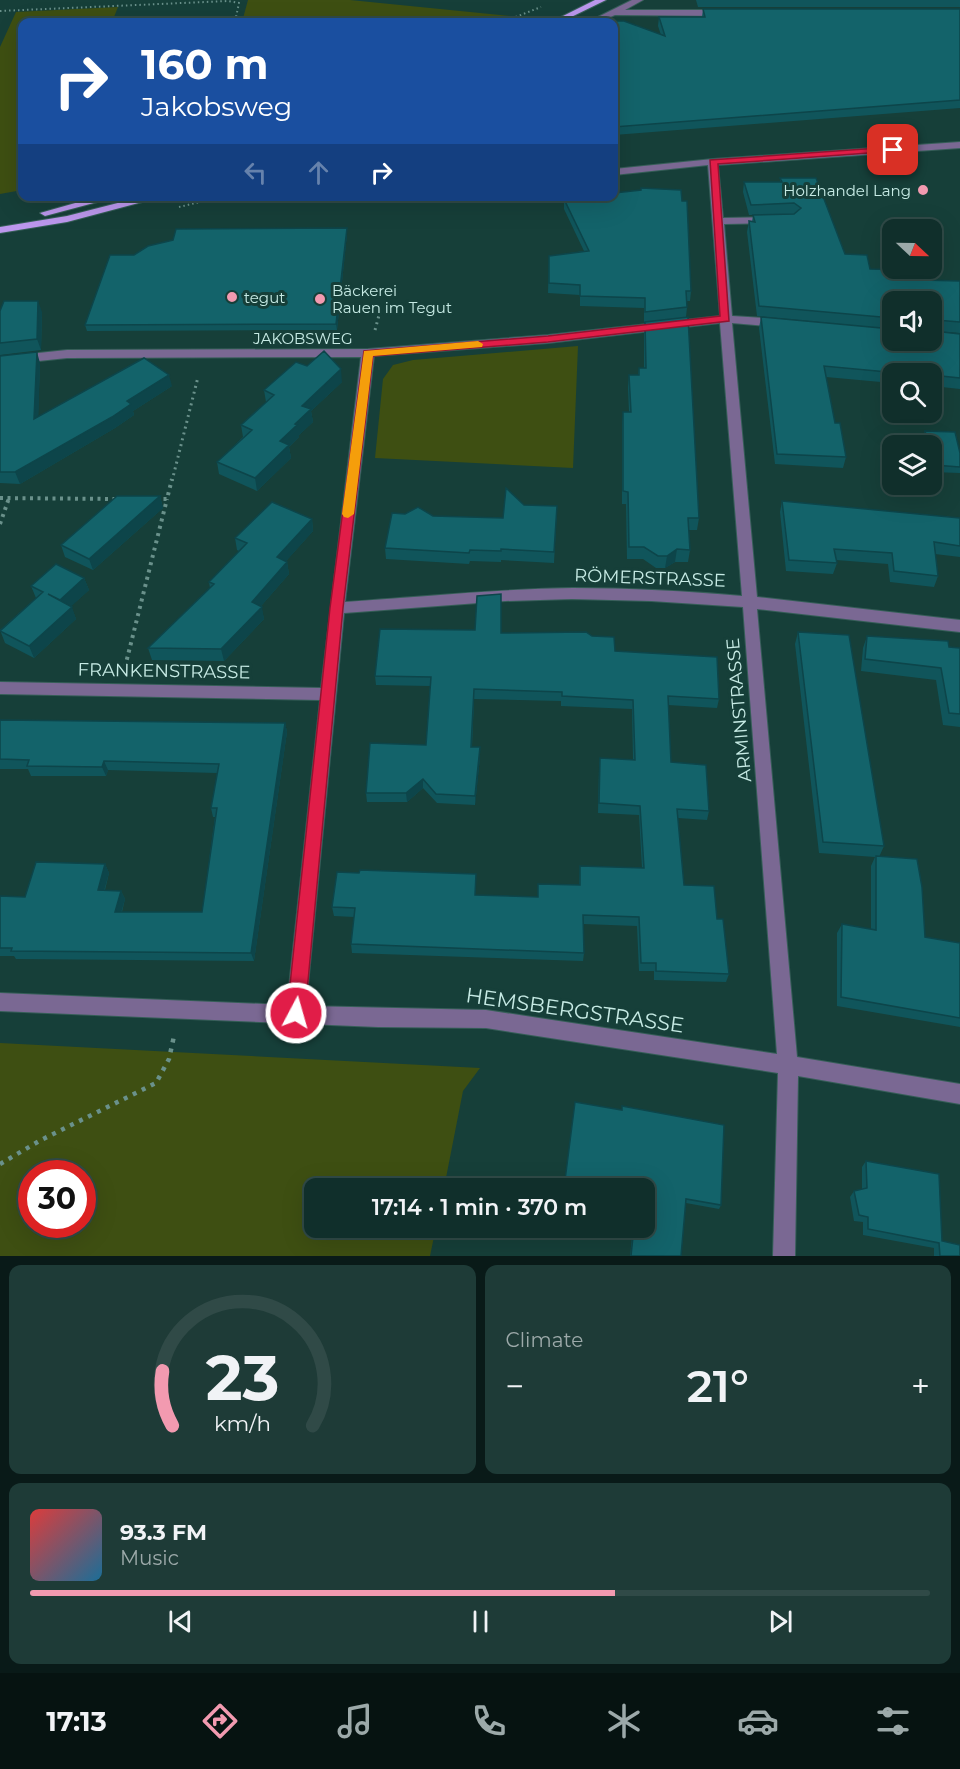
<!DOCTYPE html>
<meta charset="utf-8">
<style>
body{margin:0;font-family:Montserrat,sans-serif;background:#1e3b37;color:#f1f3f6;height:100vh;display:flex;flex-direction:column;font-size:22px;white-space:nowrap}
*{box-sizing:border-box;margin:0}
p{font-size:20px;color:#9ca9a9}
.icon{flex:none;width:33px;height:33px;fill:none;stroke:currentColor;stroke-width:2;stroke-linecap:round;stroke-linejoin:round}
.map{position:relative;height:1256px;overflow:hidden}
.sheet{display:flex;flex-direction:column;gap:9px;padding:9px;background:#091a18;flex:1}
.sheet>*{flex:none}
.guide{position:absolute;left:18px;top:18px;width:600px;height:183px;border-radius:12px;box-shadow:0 6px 24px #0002,0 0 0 2px #304a47;background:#1a4fa0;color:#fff;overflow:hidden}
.needle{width:39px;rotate:112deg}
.controls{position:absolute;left:882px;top:219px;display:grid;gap:12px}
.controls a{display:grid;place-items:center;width:60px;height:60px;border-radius:12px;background:#102f2b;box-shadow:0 6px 24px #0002,0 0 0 2px #304a47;font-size:30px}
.speed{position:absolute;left:18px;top:1160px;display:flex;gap:12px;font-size:30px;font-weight:700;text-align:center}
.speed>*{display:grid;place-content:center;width:78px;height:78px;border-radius:50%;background:#102f2b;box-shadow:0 6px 24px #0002,0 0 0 2px #304a47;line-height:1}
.speed .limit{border:9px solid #d22;background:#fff;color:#111}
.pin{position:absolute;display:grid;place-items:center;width:51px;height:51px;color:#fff;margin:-26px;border-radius:12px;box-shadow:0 3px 9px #0006}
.me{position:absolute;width:66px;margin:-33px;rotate:6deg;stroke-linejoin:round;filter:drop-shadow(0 0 4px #0008)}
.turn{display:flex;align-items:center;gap:21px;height:126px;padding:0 24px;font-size:27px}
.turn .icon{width:78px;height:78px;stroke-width:2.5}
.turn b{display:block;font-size:42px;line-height:51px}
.lanes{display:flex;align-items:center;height:57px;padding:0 24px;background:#0003;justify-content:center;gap:30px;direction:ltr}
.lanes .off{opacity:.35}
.big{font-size:45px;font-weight:600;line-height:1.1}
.sheet .tile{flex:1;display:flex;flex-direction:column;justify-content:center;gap:9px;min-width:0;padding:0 21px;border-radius:12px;background:#1e3b37}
.sheet .dial{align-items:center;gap:0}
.dial svg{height:156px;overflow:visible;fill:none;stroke:#304a47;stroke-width:7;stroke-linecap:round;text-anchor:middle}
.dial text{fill:#f1f3f6;stroke:none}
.song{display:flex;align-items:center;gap:18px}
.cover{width:72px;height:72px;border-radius:9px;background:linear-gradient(135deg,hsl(0 70% 55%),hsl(200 70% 35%))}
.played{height:6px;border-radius:3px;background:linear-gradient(90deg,#f29ab0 65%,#304a47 65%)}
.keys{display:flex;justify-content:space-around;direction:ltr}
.heat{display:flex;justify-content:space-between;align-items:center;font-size:33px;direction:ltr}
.sheet .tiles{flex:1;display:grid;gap:9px;grid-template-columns:1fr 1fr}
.tile:last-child{grid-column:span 2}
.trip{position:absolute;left:304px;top:1178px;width:351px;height:60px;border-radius:12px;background:#102f2b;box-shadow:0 6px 24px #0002,0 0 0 2px #304a47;font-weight:600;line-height:60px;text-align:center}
.menu{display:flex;height:96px;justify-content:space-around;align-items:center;background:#061311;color:#9ca9a9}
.menu .icon{width:42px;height:42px}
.menu .selected{color:#f29ab0}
.menu b{font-size:27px;color:#f1f3f6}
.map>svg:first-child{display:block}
.green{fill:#3e4f12;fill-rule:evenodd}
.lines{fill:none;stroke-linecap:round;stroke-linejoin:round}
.minor-casing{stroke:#365e58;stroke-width:2}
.major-casing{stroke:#365e58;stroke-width:2}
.path-far3{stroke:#6a918b;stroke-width:2;stroke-dasharray:1.5 3;stroke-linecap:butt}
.path-far2{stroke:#6a918b;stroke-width:3;stroke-dasharray:2 4;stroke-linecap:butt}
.path-far1{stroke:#6a918b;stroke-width:4;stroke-dasharray:3 4.5;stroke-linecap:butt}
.path{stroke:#6a918b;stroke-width:4.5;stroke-dasharray:4 6;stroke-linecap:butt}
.minor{fill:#7a6893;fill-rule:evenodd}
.major{fill:#bc97ed;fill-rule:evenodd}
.wall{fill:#10555b}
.shaded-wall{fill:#0d454a}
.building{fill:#13636a;stroke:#0d454a;stroke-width:1.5}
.route{fill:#e11d48;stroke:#92132f;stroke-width:1.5}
.slow{fill:#f59e0b}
.poi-dot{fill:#f29ab0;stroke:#163f39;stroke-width:2}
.labels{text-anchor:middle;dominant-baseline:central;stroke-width:6;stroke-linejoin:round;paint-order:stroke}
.far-poi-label{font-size:15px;fill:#c7ebe5;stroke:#163f39;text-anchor:start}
.far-street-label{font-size:15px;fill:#c7ebe5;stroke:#163f39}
.street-label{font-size:18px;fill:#c7ebe5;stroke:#163f39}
.near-street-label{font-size:21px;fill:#c7ebe5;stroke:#163f39}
</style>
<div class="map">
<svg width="960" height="1256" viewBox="0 0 960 1256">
<rect width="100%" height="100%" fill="#163f39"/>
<path class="green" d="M248,0h102l160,16 -15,6h-253z
M118,7l-6,15h-90v168l-22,4v-147l16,-35z
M578,346l-5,122 -198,-10 8,-79 10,-14 20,-5z
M0,1043l480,25 -17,23 -19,97h-129v39h121l-6,29h-430zM32,1173h50v51h-50z"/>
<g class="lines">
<g class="minor-casing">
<path id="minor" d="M632,0h11l-18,10h97l4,3 -4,3 -107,-1 -17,7h-10z
M960,142v6l-242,17 5,53 48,-1 5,3 -5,3 -47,1 8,92 47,3 6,4 -6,4 -47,-4 25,274 203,23v12l-203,-23 40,448 163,27v20l-162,-28 -3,180h-22l5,-183 -292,-45 -108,-1 -378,-16v-18l287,12 33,-305 -320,-6v-12l321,6 40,-331 -294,1 -67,7v-8l67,-7 301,-1 180,-14 172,-19 -12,-151 -94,10v-6l99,-10zM720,323l22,273c-56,-5 -113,-8 -169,-8 -76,1 -152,9 -228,14l29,-246 174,-13zM572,599l79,2 92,6 34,447 -291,-44 -180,-4 38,-393 161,-12z"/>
</g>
<g class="major-casing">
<path id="major" d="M595,0h11l-45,22h-10z
M100,196h20l-75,20 -5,-3z
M145,196h20l-98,26 -67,11v-6l67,-11z"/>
</g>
<path class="path-far3" d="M0,11l228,-10 11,2 -4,19
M503,22l38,-15
M372,196h31
M179,207l46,-11"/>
<path class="path-far2" d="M375,330l6,-22
M172,481l26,-104"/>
<path class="path-far1" d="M0,498l119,1
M156,499h11l5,-20
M0,524l9,-26
M125,667l42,-168"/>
<path class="path" d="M0,1164l41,-24 115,-57 13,-24 5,-23"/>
<use href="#minor" class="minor"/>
<use href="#major" class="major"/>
</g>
<path class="wall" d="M696,0h264v7h-262z
M703,9h257v99l-346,27v-113l47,13 -3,-9 1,-9h43z
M780,178l65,76 25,15 37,5 15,6 38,1v52l-26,-2 26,3v55l-28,-3v-12h-40v9l-66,-6 9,46 11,34 -3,11 -68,-4 -16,-136 2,-11 171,23 -40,-38v27l-135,-13 -10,-84 2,-11 3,1 1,-7 39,-1 -43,1 -6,-23 1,-10h36z
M564,199l127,92 -1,10h-3v6l-1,10 13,201 -2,12h-8l1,20 -2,12h-13l-10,6h-9l-13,-9h-16l-1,-55h-4v-80l1,-12h6l-1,-25 1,-12h9l1,-7h5v-34l1,-12 11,-1 -12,1v-14l-64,-2v-11l-32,-2 1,-37 35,-5 -20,-42z
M347,234l-10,96 -250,1 -2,-6 49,-70z
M0,311l42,1 -1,38 -41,5z
M0,356l40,7 -2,54 134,-31 -39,25 1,4 -19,13 -95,56 -20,-1z
M342,382l-31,29 2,11 -14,13v2l-10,10 2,11 -34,33 -38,-17 -2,-12 26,-25 -2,-12 25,-23 -2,-12z
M925,431l35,22v20l-28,-1v-26h-7l-2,-9z
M160,496l3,12 -70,62 -28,-13 -4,-12z
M782,501l178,17v39l-25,-3 3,22 -4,11 -44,-5 -2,-18 -52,-4 1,3 -4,11 -47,-3 -6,-59z
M524,505l33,1 -3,57 -53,-3v2l-31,-1 -1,3 -83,-5 -1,-11 48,-32 70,2z
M312,519l1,12 -27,30 1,1 2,12 -28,32 3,13 -40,42 -72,-1 -4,-12 62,-60 -1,-6 30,-31 -2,-1 -2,-12z
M84,578l5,12 -18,16 5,13 -42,39 -29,-15 -5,-13 36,-32 -5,-12z
M798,632l86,214 -5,11 46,80 35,6v84l-123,-21v-73l5,-9 29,5v-63l4,-9 -56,-4 -24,-209z
M501,633l91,3 23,15 104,48 -2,9 -49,-3 3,57 38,49 -2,9 -29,-2 6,67 33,34 12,55 -3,8 -72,-2v-9h-15l-2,-45 -54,-2 1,29 -1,8 -231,-8 -1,-9 3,-27 -20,-1 -2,-9 143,-12 63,2v-13l41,1 1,-19 62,2 -3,-53 -41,-2 1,-46 1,-9 33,2 -1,-51 -71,-3v-5l-87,-2 -2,48 8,10 -5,48 -38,-2 -14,-15 -16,14h-40l-1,-9 60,-48 4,-59 -54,-1 -1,-9z
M867,636l93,12v79l-17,-2 -7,-45 -75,-9 2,-23z
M0,720l285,3 2,9 -33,229 -238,-2 -2,-3h-14v-60l25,1 80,-33 4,9 -4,17 16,1 4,8 -3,13h80l13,-95h-2l-2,-9 6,-35 -109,-3 -2,6h-75l-3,-7h-28z
M622,1106l99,99 -2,4 -33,-6 -5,53h-51l3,-29h12l-23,-117z
M866,1161l76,80 18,15h-26v-8l-71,-13v-13l-9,-1 -4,-24 4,-6 8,-2v-22z"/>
<path class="shaded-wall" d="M347,228v6l-10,96 -1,-6z
M38,301l4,11 -1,38 -4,-11z
M37,352l3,11 -2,67 -4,-11z
M341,369l1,13 -31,29 2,11 -14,13v2l-10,10 2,11 -34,33 -2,-13 25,-37 15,-17 7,-18z
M169,375l3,11 -39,25 1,4 -19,13 -95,56 -5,-12z
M160,496l3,12 -70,62 -4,-11z
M312,519l1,12 -34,38 -2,-12z
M677,549l-2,13 -10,6 2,-12z
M287,562l2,12 -35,40 -2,-12z
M84,578l5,12 -24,22 -5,-12z
M72,607l4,12 -42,39 -5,-12z
M262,607l2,12 -40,42 -3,-12z
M285,723l2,9 -33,229 -3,-8z
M480,747v10l-5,48v-9z
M104,761l4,9 -2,6 -4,-9z
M423,779v9l-16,14 -1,-9z
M105,864l4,9 -7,25 -4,-8z
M121,891l4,8 -6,21 -4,-8z"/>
<path class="building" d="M703,9h257v91l-346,27v-105h-2l4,-1h8l41,15 -6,-19h46z
M780,178h36l29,76 22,1 3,14 36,1 1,4 14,2 1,4 38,1v41l-24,-2 -3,2 1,9 26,3v44l-28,-3v-1h-23l-85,-8 11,57h5l6,34 -69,-3 -16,-137 131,12v11h40v-38h-40v16l-133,-12 -10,-85 6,1 -2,-7 41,-1 7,-6 -7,-5 -43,2 -7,-23h38z
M641,188l40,2 1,11h5l4,90h-5l1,16 -42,5v-14l-65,-2v-11l-31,-2v-27l40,-5 -25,-52 20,-3h30v-3l27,-3z
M347,228l-11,96 -251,1 25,-70h24l14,-9 25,-6 3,-11z
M4,301h34l-1,38 -37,4v-32z
M688,317l11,201h-11l2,32 -13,-1 -10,7h-9l-14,-9h-15l-1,-55 -5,-1v-79h8l-2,-37h10v-7h7l-1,-46z
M324,351l17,18 -39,37 9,3 -16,15 2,1 -17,16 9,4 -34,33 -38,-16 35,-32 -11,-5 33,-30 -10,-5 32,-28 11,4z
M37,352l-3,67 110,-61 25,17 -42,26 4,3 -19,13 -97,55h-15v-116z
M925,431l30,1 5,21v14l-26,-2 -2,-8v-11h-3z
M506,488l18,17 33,1 -3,46 -53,-3v2l-31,-1 -1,3 -84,-5 7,-35 13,1 13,-7 15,9 70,2z
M117,496h43l-71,63 -28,-14z
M782,501l178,17v28l-26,-4 4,34 -44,-5 -2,-18 -58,-4 3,14 -48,-3z
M272,502l40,17 -35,38 10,5 -35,40 10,5 -41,42 -73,-1 66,-64 -5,-2 38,-39 -12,-5z
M56,564l28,14 -24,22 -12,-6 24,13 -43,39 -29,-15 43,-39 -12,-6z
M501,594v39l85,-1 6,4 22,1 1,14 102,6 2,42 -51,-3 3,66 35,3 3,46 -32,-2 7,76 30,1 3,33h6l6,55 -73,-3v-8h-15l-2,-46 -56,-2 1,38 -233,-9 4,-36 -23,-1 5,-35 22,1 1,-3 116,4 -1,21 63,2v-13l42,1v-19l64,2 -4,-62 -41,-3 1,-45 35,2 -2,-60 -71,-4v-4l-88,-3 -3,58h9l-5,49 -39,-2 -13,-15 -17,14h-40l4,-50 56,2 5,-68 -56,-1 5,-47 95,1 2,-34z
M798,632l51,3 35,211 -61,-4z
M867,636l81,5 1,6 11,1v66l-11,-1 -8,-45 -76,-9z
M0,720l285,3 -34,230 -240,-2 1,-3h-12v-52l25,1 11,-35 69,2 -7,26 23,1 -6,21h87l15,-104h-6l8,-44 -115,-3 -2,6 -75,-1 2,-6 -29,-1z
M876,856l41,3 5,28 3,50 35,6v75l-119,-21 1,-73 34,6z
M575,1102l47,8v-4l102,19 -3,80 -35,-6 -5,57h-50l3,-29h11v-39h-81z
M866,1161l73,13 3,67 18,4v11h-20l-1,-13 -71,-14v-12l-9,-2 -5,-24 13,-3z"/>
<path class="route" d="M893,147l3,1v3l-178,13 11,157 -181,21 -175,14 -30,252 -38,405 -3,6 -6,3 -6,-3 -3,-6 43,-405 34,-257 184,-15 172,-20 -10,-156z"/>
<path class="slow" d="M478,341l5,3 -1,3 -109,9 -19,158 -6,4 -4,-1 -2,-3 22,-163z"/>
<g class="poi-dot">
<circle cx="923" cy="190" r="6"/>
<circle cx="232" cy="297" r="6"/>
<circle cx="320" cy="299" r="6"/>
</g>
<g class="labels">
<g class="far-poi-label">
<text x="911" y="190" text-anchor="end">Holzhandel Lang</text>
<text x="332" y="290">Bäckerei<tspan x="332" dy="17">Rauen im Tegut</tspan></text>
<text x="244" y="297">tegut</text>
</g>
<g class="far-street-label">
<text x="303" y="338">JAKOBSWEG</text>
</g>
<g class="street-label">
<text transform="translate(650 578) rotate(2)">RÖMERSTRASSE</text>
<text transform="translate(164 671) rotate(1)">FRANKENSTRASSE</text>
<text transform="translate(739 710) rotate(-95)">ARMINSTRASSE</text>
</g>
<g class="near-street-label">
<text transform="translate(575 1010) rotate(8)">HEMSBERGSTRASSE</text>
</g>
</g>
</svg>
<div class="controls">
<a><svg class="needle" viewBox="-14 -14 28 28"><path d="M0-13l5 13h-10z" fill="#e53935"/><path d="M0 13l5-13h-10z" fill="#9ca9a9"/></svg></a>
<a><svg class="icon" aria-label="sound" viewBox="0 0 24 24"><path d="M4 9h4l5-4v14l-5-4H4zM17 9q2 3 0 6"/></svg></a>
<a><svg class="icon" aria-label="search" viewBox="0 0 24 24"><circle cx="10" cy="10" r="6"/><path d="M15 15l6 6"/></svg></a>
<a><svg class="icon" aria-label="layers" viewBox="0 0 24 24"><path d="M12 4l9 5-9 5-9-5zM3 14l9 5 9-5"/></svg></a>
</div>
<div class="speed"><div class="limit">30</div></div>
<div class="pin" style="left:893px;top:150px;background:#d93025"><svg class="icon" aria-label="arrive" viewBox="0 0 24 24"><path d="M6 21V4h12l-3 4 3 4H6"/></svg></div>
<svg class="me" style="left:296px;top:1013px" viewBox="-20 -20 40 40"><circle r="17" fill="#e11d48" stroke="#fff" stroke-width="3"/><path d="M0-11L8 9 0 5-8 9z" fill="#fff"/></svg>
<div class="trip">17:14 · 1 min · 370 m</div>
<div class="guide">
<div class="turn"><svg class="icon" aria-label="right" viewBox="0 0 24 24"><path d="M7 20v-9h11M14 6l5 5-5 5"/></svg><div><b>160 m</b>Jakobsweg</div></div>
<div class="lanes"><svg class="icon off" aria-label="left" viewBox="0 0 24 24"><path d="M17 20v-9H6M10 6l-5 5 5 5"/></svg><svg class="icon off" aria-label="ahead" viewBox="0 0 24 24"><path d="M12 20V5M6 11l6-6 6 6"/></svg><svg class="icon" aria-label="right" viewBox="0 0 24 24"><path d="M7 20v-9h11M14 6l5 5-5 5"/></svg></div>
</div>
</div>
<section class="sheet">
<div class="tiles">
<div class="tile dial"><svg viewBox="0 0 100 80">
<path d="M14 69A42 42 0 1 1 86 69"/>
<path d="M14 69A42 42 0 0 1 9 41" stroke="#f29ab0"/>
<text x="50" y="56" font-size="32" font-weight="700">23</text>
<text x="50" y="72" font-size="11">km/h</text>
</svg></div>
<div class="tile"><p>Climate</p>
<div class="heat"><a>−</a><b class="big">21°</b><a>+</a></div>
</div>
<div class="tile">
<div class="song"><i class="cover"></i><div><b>93.3 FM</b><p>Music</p></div></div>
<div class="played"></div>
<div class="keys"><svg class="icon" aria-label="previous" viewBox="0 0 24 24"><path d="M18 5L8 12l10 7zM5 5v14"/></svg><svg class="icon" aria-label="pause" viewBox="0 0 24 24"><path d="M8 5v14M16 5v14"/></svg><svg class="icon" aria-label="next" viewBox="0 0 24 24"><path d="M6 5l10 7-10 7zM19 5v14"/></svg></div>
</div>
</div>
</section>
<nav class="menu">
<b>17:13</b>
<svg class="icon selected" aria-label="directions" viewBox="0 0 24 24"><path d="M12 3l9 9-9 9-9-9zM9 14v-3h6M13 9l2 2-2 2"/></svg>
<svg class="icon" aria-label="music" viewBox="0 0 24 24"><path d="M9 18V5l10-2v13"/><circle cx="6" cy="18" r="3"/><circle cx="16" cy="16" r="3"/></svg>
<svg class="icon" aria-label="phone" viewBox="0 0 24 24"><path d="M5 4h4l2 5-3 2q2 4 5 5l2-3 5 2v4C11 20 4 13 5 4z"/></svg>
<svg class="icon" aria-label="climate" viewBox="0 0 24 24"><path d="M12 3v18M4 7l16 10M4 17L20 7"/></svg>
<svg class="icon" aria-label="car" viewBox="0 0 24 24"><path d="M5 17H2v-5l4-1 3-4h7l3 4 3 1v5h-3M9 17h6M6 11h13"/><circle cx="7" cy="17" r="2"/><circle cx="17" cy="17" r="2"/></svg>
<svg class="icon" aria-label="filters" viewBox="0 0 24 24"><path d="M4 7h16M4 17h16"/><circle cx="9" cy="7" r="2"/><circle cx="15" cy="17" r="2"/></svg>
</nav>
